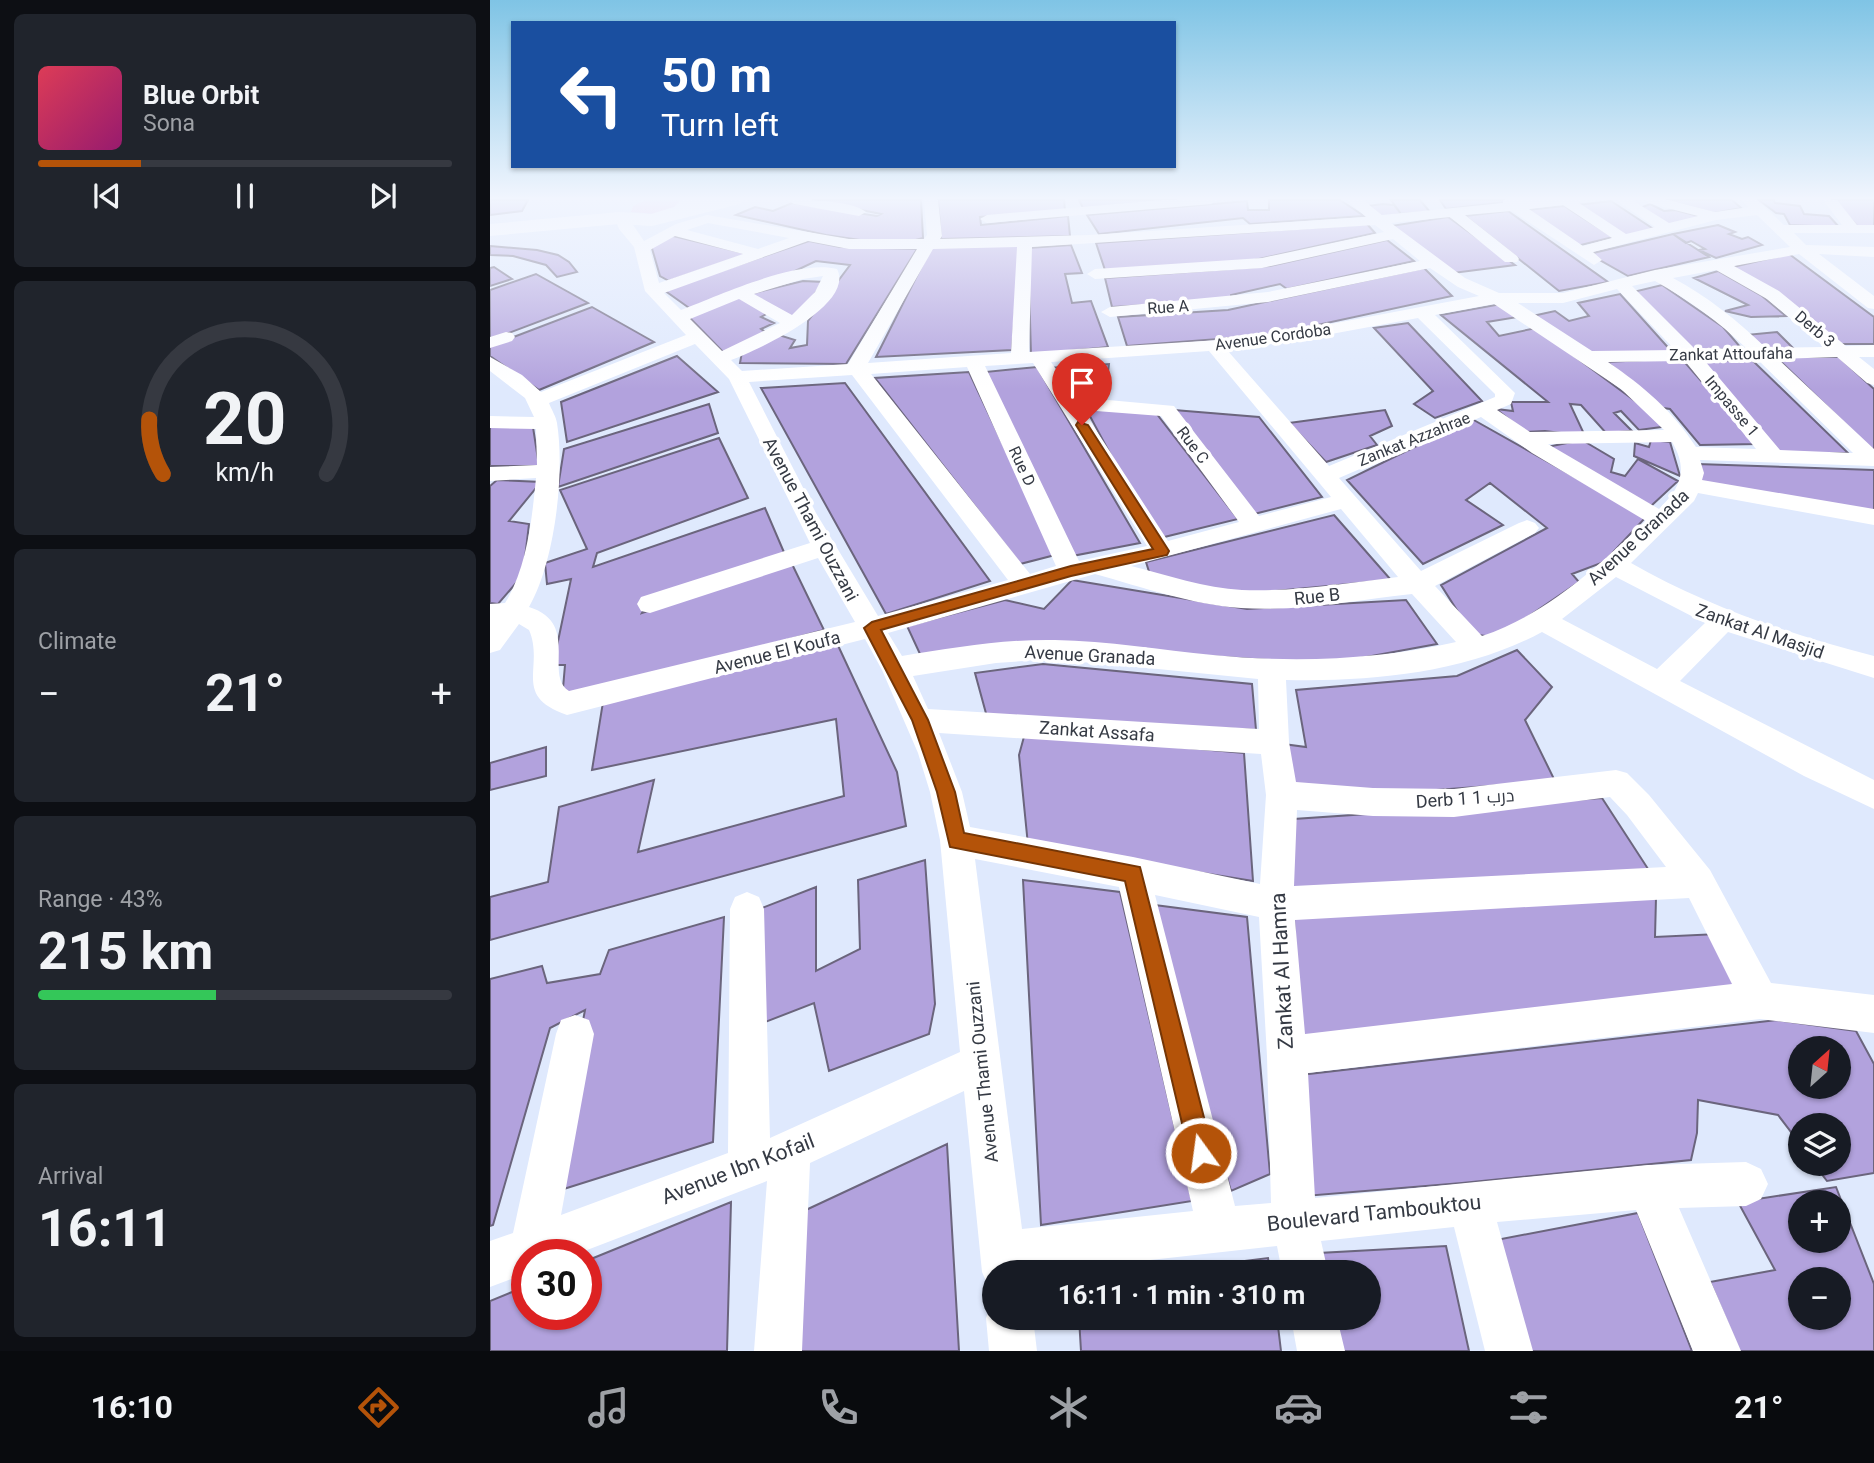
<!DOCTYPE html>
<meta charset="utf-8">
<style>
body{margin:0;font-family:Roboto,Cairo,sans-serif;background:#20242c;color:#f1f3f6;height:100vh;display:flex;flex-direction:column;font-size:26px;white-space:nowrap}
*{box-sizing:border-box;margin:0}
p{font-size:23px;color:#9ea1a6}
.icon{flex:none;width:38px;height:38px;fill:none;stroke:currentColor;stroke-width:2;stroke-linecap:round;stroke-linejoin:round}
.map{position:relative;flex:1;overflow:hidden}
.details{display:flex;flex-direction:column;gap:14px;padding:14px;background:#0d0f14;width:490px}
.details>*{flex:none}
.top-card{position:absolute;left:21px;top:21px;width:665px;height:147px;border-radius:0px;box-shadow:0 2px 5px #0004;background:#1a4fa0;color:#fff;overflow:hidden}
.needle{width:46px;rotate:27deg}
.tools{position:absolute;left:1298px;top:1036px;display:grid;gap:14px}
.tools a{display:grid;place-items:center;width:63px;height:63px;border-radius:50%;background:#171b24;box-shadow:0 2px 5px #0004;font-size:35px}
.speed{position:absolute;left:21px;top:1239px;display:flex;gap:14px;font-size:35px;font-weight:700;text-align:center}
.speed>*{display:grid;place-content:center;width:91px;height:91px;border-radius:50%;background:#171b24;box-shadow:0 2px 5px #0004;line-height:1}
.speed .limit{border:10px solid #d22;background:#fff;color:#111}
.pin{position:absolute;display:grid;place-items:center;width:60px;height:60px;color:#fff;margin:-72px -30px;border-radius:50% 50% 50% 0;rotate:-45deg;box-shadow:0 0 7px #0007}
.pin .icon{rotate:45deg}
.me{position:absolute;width:77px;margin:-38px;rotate:346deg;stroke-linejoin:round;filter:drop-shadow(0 0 5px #0008)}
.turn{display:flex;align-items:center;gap:24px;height:147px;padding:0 35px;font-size:32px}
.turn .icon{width:91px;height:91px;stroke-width:2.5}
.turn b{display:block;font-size:49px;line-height:60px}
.big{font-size:52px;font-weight:700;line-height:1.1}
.details .widget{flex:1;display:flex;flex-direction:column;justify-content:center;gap:10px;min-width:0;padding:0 24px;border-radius:10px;background:#20242c}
.details .dial{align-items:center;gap:0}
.dial svg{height:182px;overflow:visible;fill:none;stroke:#363941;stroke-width:7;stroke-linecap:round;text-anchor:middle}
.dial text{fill:#f1f3f6;stroke:none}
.song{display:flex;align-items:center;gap:21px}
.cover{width:84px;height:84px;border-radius:10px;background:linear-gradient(135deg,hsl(350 70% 55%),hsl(320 70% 35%))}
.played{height:7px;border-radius:4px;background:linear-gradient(90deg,#b45309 25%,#363941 25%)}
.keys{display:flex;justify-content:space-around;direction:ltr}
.heat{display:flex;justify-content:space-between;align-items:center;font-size:38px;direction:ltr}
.charge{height:10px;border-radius:5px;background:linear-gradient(90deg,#34c759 43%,#363941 0)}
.trip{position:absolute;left:492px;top:1260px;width:399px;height:70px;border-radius:35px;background:#171b24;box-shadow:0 2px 5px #0004;font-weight:700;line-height:70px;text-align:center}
.dock{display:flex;height:112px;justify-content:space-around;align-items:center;background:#090b0e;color:#9ea1a6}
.dock .icon{width:49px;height:49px}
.dock .on{color:#b45309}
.dock b{font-size:32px;color:#f1f3f6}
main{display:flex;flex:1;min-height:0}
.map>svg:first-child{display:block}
.green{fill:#ebbde7}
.building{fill:#b2a2dd;stroke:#6b657d;stroke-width:2;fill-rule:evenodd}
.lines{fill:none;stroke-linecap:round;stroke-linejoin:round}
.minor{fill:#fff;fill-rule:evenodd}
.major{fill:#fff;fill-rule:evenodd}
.route{fill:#b45309;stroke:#753606;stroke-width:2}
.labels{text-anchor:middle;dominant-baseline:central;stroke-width:7;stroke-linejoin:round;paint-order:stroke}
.far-street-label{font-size:16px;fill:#353a44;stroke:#fff}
.street-label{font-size:18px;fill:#353a44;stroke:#fff}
.near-street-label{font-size:21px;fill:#353a44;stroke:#fff}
</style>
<main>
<section class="details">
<div class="widget">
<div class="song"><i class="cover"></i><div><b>Blue Orbit</b><p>Sona</p></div></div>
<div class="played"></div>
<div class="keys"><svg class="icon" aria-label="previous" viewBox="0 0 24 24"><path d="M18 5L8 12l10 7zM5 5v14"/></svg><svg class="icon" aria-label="pause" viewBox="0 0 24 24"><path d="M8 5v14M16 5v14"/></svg><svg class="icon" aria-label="next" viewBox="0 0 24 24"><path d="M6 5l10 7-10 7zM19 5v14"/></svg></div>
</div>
<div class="widget dial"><svg viewBox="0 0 100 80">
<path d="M14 69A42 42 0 1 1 86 69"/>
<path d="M14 69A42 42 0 0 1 8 45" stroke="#b45309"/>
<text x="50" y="56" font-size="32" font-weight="700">20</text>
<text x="50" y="72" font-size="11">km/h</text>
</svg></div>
<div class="widget"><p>Climate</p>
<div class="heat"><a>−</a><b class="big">21°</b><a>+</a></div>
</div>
<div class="widget"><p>Range · 43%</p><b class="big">215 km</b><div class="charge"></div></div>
<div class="widget"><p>Arrival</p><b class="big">16:11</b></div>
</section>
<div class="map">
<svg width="1384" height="1351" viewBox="0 0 1384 1351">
<rect width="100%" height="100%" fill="#dfe9fd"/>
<path class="green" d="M156,200h33l1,2 -3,5 -21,7 -25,-2 2,-6z"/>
<path class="building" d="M0,200h38l-6,11 -32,4z
M322,200h109l2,38 -15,4 -48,-2 -34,-5 -90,-20 19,-8 18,4 19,-8 85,13 4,-2z
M448,200h126l1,11 -85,6 1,8 87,-9 2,20 -129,3z
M589,200h98l-94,8z
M779,200h71l24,16 -114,8 -7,-6 -144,16 -12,-19 160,-14 1,9h21z
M901,200h29l10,12 -29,2z
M950,200h64l2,2 -60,7z
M1176,200h66l9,8 -27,5z
M1269,200h15l1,3 25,3 4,8 25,2 10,11 -49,-2 -6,-11 -8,-1z
M1343,200h41v27l-15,1z
M1121,201l44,29 -31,7 -47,-32z
M893,204l11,1 7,9 -18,3 -15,-11z
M1160,204l14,7 11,-1 27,7 -33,8 -29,-17z
M1074,206l49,31 -36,9 -50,-36z
M1018,211l100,71 -49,9 -94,-75z
M958,217l67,48 -62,8 -62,-47z
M877,224l8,9 -125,28 -145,9 -9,-27z
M1228,225l17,7 -6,2 13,5 6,-2 14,8 -46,13 -17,-8 6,-1 -14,-8 -5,2 -13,-9z
M1183,234l36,23 -81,19 -39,-22z
M179,235l79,19 -79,27 -9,-5 -9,-31z
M897,240l27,21 -127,28 -7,-5 -49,11v5l-119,7 -7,-29 165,-12z
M319,241l31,6 77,2 -71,115 -106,-1 2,-11 37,-17 16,5 -5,8 17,-3 1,-24 42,-56 -34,-4 -40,19 -84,30 -28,-20z
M530,244l-8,106 -136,7 56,-111z
M581,245l11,28 -17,1 7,29 19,-2 17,46 -77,8 -3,-107z
M0,246l47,4 21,5 11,7 8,10 -20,5 -11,-12 -33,-9 -23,-1z
M1299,254l85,63v27h-35l-106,-77z
M4,267l18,12 -22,7v-18z
M934,268l28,28 -181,39 -144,11 -9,-29 110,-7z
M1228,271l44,25 24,20 -35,1 -26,-6 23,-6 -54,-27z
M46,274l52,29 -98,37v-50z
M313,281l21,1 -30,38 -44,-26z
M1172,285l61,42 19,22 -54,1 -55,-58z
M1130,294l53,59h-82l-63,-36 27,-6 14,10 20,-5 -11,-13z
M248,297l32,15 -9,5 13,6 -13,6 9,6 -45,19 -36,-37z
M1011,304l17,13 -31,5 12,14 37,-8 133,98 -30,4 -18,-19 -7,2 18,18 -26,2 -25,-28 -11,-1 15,32 -40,-5 -20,1 -29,-23 17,2 -2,-9h37l-107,-87z
M102,307l62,35 -115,48 -49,-34v-10z
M918,323l74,78 -47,17 -21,-14 19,-13 -59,-63z
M1287,332l17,17 -34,-1 -14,-13z
M187,356l41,36 -151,50 -6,-40z
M1286,357h63l35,32v63z
M1191,358l76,86 -57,1 -30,-36 -7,-1 -56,-46z
M1262,360l96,93 -72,1 -78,-93z
M619,364l-5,41 -35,-5 -20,-32z
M547,367l103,176 -68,13 -87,-184z
M479,372l86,183 -35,9 -145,-186z
M355,383l145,198 -104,33 -125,-226z
M219,404l9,29 -160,54 6,-38z
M595,407l71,6 82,106 -82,20z
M684,410l85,7 63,80 -72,18z
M895,410l7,16 -22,10 7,9 -51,17 -37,-39z
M982,419l174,98 -42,45 -32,12 7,8 -63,43 -24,12 -20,-3 -31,-49 106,-57 -57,-45 -24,17 37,25 -80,39 -76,-84z
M0,427h43l6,39h-49z
M229,438l29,60 -151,55 -4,14 172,-59 21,49 -137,44 -7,12 150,-49 32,66 -262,70 3,-35h-12l18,-86 -24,5 -2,-21 42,-14 -27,-59z
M1092,440l32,19 -3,13 14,4 13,-17 40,22 -27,25 -109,-58z
M1161,440l19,2 10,34 -46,-20 1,-13 14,4z
M1207,464l177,6v43l-172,-28z
M7,480l44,2 -32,39 20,3 -6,51 -25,29 -8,-1v-117z
M844,515l57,65 -147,14 -93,-16 -5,-16z
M582,580l175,29 159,-9 31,44 -109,20 -167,-11 -241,1 -13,-28 98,-26 39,9z
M345,639l62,133 9,54 -416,114v-43l58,-15 11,-75 95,-27 -16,72 206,-56 -8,-77 -244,51 11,-68z
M1027,650l35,37 -27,33 30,61 -132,10 -135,-3 -5,-44 23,3 -10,-57 161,-14z
M553,664l209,20 4,46 -269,-13 -12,-44z
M535,733l219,20 9,128 -225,-36 -9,-90z
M56,747v29l-56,14v-27z
M1112,798l50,77 -360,18 2,-74z
M435,860l10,144 -6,30 -100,37 -15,-68 -59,23 2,-116 59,-23v84l44,-22 -2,-69z
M533,880l97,12 72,309 -151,24z
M1166,898l-1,39 63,-3 25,54 -443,56 -6,-126z
M657,904l100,13 23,257 -39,17z
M234,917l-11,225 -162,51 34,-183 -35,18 -57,197 -3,1v-247l52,-13 5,17 53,-9 9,-24z
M1287,1020l79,11 18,33v109l-47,8 -13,-17h25v-39h-38v20l-23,-30 -80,-15 -1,33 -6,27 -229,23 -157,13 -5,-121zM1311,1048h38v39h-38z
M457,1144l12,207h-169l3,-135z
M1346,1187l38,97v67h-135l-29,-69 65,-12 -37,-68zM1311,1202h38v39h-38zM1311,1279h38v39h-38z
M241,1202l-4,149h-237v-50l37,-15v28h59v-53z
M1148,1213l54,138h-171l-30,-110z
M956,1246l23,105h-128l-7,-33h34v-46h-45l-4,-19z
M778,1258l2,14h-114z
M589,1318h198l4,33h-200z"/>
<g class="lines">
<path class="minor" d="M297,200c20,0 65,0 79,12l-7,4 -65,-12z
M434,200h14l4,36 -2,3 149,-4 277,-18 -19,-17h16l19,15 121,-12v-3h79l-3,3 47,31 29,-7 -39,-27h16l37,23 29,-7 -50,-13 -2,-3h23l46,12 34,-5 -7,-7h15l27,25h58l-19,-25h14l20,25h17v8h-80l12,12 68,2v10l-55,-3 55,42v13l-6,-1 -69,-54 -65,12 45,25 67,55 28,-1v12h-15l15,12v16l-7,-2 -30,-26 -59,2 96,90v17l-174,-6 4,13 -2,7 172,29v16l-176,-32 -4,8 -63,62c77,44 158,71 243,93v22l-146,-46 -48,49 194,99v29l-70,-33 -262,-144c-75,41 -171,50 -256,48l3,62 7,40 77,6 81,1 162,-19 11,3 22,22 61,75 61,113 103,12v38l-114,-14 -452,54 7,125 333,-33 98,-3 15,7 7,15 -7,15 -15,7 -67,2 62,143h-48l-57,-141 -139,12 36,129h-48l-31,-124 -133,14 7,31h-46l-5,-26 -235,26h-48v18l-5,-2 -7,-16 -18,-181 -154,72 -8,188h-48l13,-170 -193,74h-47v18l-37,14v-46l23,-8 43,-199 5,-14 14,-5 14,5 5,14 -33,181 167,-62 2,-244 5,-12 12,-5 12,5 5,12 6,229 190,-86 -20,-212 -10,-48 -12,-39 -36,-83 -17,-31 -298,76c-56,-19 -22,-48 -38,-85l-10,-6 -19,26 -10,3v-49l15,-1c22,-35 27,-84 31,-125l-46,3v-14l47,-2 -1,-36 -46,-1v-12l44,1 -9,-19 -35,-27v-14l32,18 19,17 145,-57 -41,-44 -11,-44 -15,-18 -4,-10 2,-3h10l17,25 32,-17 31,-9 142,24h75l3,-4zM1073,205l49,33 -29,8 -54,-37zM1022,211l82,54 8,-5 -9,-8 123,-32 41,-5 33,32 -135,23 -92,23h-64l-34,-15 -74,-55 59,-6 55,45h12l2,-3 -2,-3 -52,-41zM218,223l81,15 -31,11 -71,-19zM885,225l9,7 -122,26 -167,11 -8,5 8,5 167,-11 131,-29 27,22 -152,31 -158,15 -9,5 9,5 158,-15 162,-34 28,19 21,9 -191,36 -53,7 -206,13 3,-105zM185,236l68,18 -84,29 -9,-33zM318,241l41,8h68l-69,115 -106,7 -11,-11c25,-9 125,-55 106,-91 -40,-10 -117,26 -156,41l-17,-17zM527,247l-6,106 -143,10 65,-114zM1226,270l51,29 57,48 -58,1c-29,-28 -58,-51 -93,-70zM333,276l-8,16 -23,23 -38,-21 49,-15zM1165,281c34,19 63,40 91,67l-51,1 -63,-63zM1127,289l58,61 -83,1 -74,-48h45zM249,299l41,24 -58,28 -32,-32zM1004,304l127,85 43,41 -134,2 -33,-22 14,-6 4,-11 -80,-78zM928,318l77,76v3l-166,69 -102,-116 61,-8zM205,344l34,35 81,164 -169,54 -4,7 4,7 9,2 168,-55 37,64 -286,69c-26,-16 12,-68 -40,-84 26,-45 36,-134 28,-184 -1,-7 -6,-14 -8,-20zM719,351l122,146 -72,19 -85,-110 -99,-9 -24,-35zM1267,359l96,94 -73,-3 -76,-90zM1195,361l71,88 -60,-2c-23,-36 -53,-61 -88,-85zM543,363l114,183 -68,15 -94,-195zM477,367l89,199 -26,8 -159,-200zM362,375l156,205 -130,36 -62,-103 -67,-131zM593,410l78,6 78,106 -71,19zM991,417l51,36 114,68c-49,46 -99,93 -164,115l-47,-50 100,-53 4,-5 -4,-5 -8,-3 -8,3 -98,48 -82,-93zM1182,442c17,28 8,47 -13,67l-111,-65zM851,509l57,68c-51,6 -104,15 -156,13 -37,-2 -75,-15 -111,-24zM605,574c47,13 98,31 146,34 57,4 115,-8 171,-14l44,48c-80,18 -162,21 -243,13 -52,-5 -105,-14 -158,-15 -52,-1 -102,8 -153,16l-14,-23zM1126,577l89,46 -48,46 -95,-50zM547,660l61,3 160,16 1,50 -331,-20 -15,-33 83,-13zM449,733l322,21 5,41 -6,89 -127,-27 -163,-30 -8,-35zM1120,797l17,18 39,52 -372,19 3,-76 76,6 81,1zM485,859l144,28 74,324 -171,18zM665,895l104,22 8,139 4,147 -36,3zM1199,898l43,86 -427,50 -10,-114z
M672,200h56l-7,4 -224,19 -7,-4 7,-4z
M16,332l6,1 3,4 -3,4 -22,7v-11z
M503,1301l1,17h39l4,33h-48l-3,-33z
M801,1318h46l8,33h-48z"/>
<path class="major" d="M191,200h62l-3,4 -88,22 -33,-2 -129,12v-12l129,-12 32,2 23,-7z"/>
</g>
<linearGradient id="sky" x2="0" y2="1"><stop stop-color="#7fc4e5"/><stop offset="0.51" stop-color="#f1f5fe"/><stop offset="1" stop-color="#f1f5fe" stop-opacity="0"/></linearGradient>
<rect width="1384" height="389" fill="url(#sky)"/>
<path class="route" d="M588,422l10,3 81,126 -2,4 -96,21 -190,54 47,90 27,72 9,41 176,34 73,286 -4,8 -8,4 -9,-4 -3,-8 -64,-272 -175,-34 -13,-55 -25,-72 -48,-92 8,-6 199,-56 82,-17 -77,-124z"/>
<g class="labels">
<g class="far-street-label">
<text transform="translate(678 307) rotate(-4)">Rue A</text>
<text transform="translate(1325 329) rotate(40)">Derb 3</text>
<text transform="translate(783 337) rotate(-8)">Avenue Cordoba</text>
<text transform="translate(1241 354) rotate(-1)">Zankat Attoufaha</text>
<text transform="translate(1242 406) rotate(50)">Impasse 1</text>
<text transform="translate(924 439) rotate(-22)">Zankat Azzahrae</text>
<text transform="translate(703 445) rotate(53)">Rue C</text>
<text transform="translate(532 466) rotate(65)">Rue D</text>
</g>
<g class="street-label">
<text transform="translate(321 519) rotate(62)">Avenue Thami Ouzzani</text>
<text transform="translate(1148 537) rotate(-43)">Avenue Granada</text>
<text transform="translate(827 596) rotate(-6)">Rue B</text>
<text transform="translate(1270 631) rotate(19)">Zankat Al Masjid</text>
<text transform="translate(287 652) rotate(-14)">Avenue El Koufa</text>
<text transform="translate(600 655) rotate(3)">Avenue Granada</text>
<text transform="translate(607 731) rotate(4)">Zankat Assafa</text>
<text transform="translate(975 798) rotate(-4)">Derb 1 درب 1</text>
<text transform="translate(492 1072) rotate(-96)">Avenue Thami Ouzzani</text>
</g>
<g class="near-street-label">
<text transform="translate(792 971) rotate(-93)">Zankat Al Hamra</text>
<text transform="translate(248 1169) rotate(-21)">Avenue Ibn Kofail</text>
<text transform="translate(884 1213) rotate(-6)">Boulevard Tambouktou</text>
</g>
</g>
</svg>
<div class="tools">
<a><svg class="needle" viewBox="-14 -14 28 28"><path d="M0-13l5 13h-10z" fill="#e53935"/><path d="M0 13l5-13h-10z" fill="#9ea1a6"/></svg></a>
<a><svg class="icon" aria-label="layers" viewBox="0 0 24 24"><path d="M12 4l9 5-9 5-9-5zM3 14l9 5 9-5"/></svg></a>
<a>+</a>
<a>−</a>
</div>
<div class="speed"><div class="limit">30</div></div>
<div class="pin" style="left:592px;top:425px;background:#d93025"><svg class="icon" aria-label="arrive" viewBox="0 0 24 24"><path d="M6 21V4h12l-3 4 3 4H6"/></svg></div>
<svg class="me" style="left:711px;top:1153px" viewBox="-20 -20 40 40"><circle r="17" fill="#b45309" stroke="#fff" stroke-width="3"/><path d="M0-11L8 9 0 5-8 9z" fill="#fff"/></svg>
<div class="trip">16:11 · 1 min · 310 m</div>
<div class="top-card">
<div class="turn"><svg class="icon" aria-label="left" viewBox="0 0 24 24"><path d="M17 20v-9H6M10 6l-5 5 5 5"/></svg><div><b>50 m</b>Turn left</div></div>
</div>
</div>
</main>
<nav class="dock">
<b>16:10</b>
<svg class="icon on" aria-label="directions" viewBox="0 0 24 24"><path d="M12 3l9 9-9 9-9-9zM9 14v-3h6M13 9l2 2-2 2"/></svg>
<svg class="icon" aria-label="music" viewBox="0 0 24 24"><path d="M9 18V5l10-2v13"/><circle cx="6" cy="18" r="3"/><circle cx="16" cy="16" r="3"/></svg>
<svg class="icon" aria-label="phone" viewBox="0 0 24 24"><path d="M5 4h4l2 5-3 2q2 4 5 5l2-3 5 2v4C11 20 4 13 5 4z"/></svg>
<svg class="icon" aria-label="climate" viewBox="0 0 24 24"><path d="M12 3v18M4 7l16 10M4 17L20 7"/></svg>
<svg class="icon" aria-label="car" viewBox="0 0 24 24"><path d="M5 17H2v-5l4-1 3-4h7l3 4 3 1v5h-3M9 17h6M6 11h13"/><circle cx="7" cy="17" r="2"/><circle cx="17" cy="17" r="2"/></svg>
<svg class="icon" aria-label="filters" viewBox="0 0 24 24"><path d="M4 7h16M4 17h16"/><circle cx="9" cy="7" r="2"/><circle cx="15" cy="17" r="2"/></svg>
<b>21°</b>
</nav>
